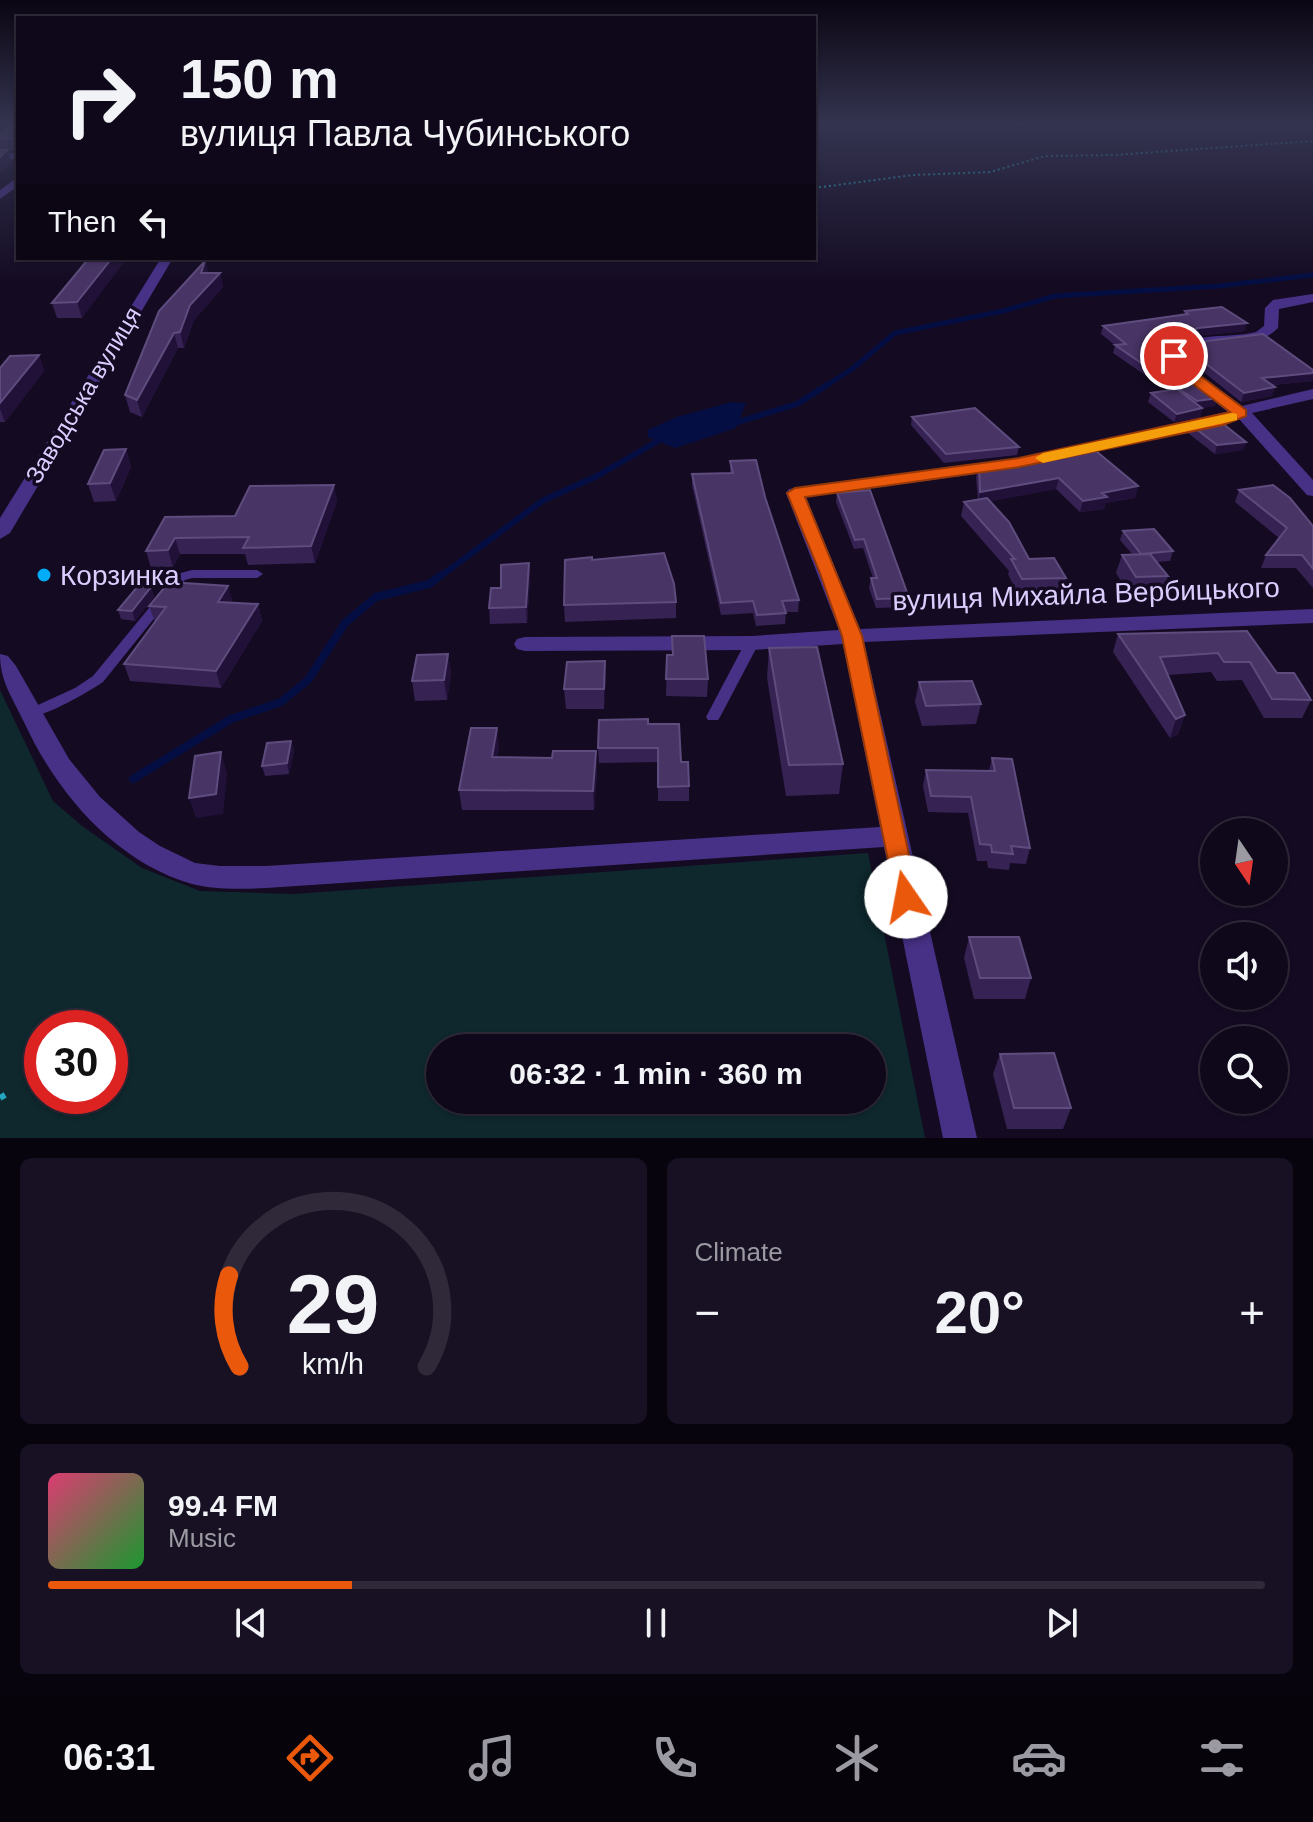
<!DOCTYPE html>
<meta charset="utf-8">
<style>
body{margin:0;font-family:Helvetica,sans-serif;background:#181123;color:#f1f3f6;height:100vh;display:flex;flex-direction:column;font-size:30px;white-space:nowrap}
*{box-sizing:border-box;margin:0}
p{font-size:26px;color:#9b9aa2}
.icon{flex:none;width:44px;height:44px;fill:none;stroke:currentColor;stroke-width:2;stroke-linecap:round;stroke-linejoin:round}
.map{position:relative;height:1138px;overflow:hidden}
.panel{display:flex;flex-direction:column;gap:20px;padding:20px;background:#08040e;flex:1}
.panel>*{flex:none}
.top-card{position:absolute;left:16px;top:16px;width:800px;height:244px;border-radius:0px;box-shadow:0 2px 6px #0004,0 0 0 2px #2f2939;background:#0f081a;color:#f1f3f6;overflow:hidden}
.needle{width:52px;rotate:167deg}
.controls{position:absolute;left:1200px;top:818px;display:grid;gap:16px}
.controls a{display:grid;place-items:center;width:88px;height:88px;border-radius:50%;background:#0f081a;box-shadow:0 2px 6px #0004,0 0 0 2px #2f2939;font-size:40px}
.speed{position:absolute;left:24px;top:1010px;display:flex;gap:16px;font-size:40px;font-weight:700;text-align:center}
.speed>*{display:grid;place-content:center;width:104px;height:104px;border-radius:50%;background:#0f081a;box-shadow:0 2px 6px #0004,0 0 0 2px #2f2939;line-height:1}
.speed .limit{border:12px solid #d22;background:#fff;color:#111}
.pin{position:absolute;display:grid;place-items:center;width:68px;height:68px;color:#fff;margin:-34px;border:4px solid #fff;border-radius:50%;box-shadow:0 2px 8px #0007}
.me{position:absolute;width:88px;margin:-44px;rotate:348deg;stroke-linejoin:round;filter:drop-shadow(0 0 6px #0008)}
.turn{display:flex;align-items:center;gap:28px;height:168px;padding:0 32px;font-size:36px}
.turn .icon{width:104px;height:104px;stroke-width:2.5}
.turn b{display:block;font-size:56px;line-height:68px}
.then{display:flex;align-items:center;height:76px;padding:0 32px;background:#0003;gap:16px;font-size:30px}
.big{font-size:60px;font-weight:700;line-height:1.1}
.panel .widget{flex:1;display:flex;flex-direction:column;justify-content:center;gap:12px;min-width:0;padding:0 28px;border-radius:12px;background:#181123}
.panel .dial{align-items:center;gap:0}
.dial svg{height:208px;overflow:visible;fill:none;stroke:#2f2939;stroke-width:7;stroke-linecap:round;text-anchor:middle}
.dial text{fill:#f1f3f6;stroke:none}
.song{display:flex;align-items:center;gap:24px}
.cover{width:96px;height:96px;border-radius:12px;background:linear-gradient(135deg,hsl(340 70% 55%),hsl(130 70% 35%))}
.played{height:8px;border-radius:4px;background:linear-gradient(90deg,#ea580c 25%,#2f2939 25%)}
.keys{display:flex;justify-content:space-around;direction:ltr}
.heat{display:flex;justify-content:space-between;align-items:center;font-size:44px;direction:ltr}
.panel .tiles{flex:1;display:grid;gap:20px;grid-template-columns:1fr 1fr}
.widget:last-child{grid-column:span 2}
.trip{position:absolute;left:426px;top:1034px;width:460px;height:80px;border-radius:40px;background:#0f081a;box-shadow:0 2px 6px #0004,0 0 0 2px #2f2939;font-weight:700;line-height:80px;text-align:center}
.dock{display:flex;height:128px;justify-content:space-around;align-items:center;background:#06030a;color:#9b9aa2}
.dock .icon{width:56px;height:56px}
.dock .on{color:#ea580c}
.dock b{font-size:36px;color:#f1f3f6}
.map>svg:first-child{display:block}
.green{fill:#0e282d;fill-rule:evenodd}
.water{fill:#040e43}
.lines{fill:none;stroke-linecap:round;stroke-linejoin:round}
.stream-far2{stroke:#040e43;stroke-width:5}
.stream-far1{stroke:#040e43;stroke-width:6}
.stream{stroke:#040e43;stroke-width:8}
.path-far1{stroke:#22a7be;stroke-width:2;stroke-dasharray:2 3;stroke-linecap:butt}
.path{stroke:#22a7be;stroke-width:6;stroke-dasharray:6 9;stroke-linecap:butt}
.lane{fill:#473187;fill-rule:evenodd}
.street{fill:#473187;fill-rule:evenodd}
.wall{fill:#362253}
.shaded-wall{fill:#211138}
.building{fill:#483465;stroke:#5f4c7e;stroke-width:2}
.route{fill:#ea580c;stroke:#983908;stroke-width:2}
.slow{fill:#f59e0b}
.poi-dot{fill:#00abf8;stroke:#140b23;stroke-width:3}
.labels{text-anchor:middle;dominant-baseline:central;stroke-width:7;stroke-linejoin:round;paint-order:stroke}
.far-street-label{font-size:24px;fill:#ddcdff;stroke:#140b23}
.poi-label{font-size:28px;fill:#ddcdff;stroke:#140b23;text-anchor:start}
.street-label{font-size:28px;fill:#ddcdff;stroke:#140b23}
</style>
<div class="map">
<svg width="1313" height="1138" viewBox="0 0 1313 1138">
<rect width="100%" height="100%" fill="#140b23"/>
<path class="green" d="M0,690l53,111 29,25 60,42 58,23 93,3 575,-41 57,285h-925zM42,1028h68v68h-68zM440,1048h432v52h-432z"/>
<path class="water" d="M732,402l14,1 -10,25 -61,20 -27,-11v-7l29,-13z"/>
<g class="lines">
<path class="stream-far2" d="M824,387l28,-18 43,-36 108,-22 52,-15 163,-10 95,-11"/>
<path class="stream-far1" d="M738,422l59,-18 30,-19
M438,578l104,-77 55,-25 61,-35"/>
<path class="stream" d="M133,779l98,-60 50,-17 27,-22 37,-57 31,-26 53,-13 11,-8"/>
<path class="path-far1" d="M814,188l99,-13 77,-3 55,-16 69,-1 199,-14"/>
<path class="path" d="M0,1098l10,-6"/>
<path class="lane" d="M192,570h65l6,4 -6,4h-65l-7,2 -82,102c-15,10 -60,37 -76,34l-2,-3 2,-3 48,-22 18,-12 84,-102z
M752,639l7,4 -39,74 -2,3h-10l-2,-3 39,-74z"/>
<path class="street" d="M18,153v6l-18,1v-6z
M18,177v9l-18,13v-9z
M161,258h12l-163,275 -10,6v-21z
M1313,294v8l-34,7 -1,19c-26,27 -71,4 -96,29l5,8 55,41 71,-17v10l-61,14 61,67v16l-6,-1 -68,-76 -220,49 -213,29 54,132 453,-20v14l-449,19 113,496h-34l-59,-291 -618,41c-24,1 -50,2 -74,-4 -77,-22 -136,-92 -168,-162 -12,-25 -24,-41 -24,-68l8,2 8,10 53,93 31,38 39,35 21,14 35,17 25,3h46l614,-39 -37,-183 -91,6 -227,1 -8,-2 -3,-5 3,-5 8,-2 227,-1 87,-6 -53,-137 3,-4 230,-31 199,-42 10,-4 -52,-41 -9,-15c22,-27 58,-16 89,-24l8,-6 1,-18 8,-8z"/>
</g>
<path class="wall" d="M18,132v18l-10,1 3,11 -11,11v-39z
M89,258l-7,60h-25l-5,-15z
M211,258h29l-2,2h-27z
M205,261l3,12h12l3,14 -29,33 -10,28h-6l-36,69 -12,-5 -5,-17z
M1185,311l60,20 -49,5 -22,9 -6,6 8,14 39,41 -13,2 -2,9 -26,5 -26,-20 3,-9 16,-3 -54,-37 2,-8 -14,-11 2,-8 81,-12z
M1188,350l125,31 -41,4 3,2 -3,9 -31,6 -55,-44z
M39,355l5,16 -39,51h-5v-54z
M912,417l107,30 -2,8 -73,8 -33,-38z
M1191,425l55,17 -3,8 -28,4 -27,-21z
M126,449l5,18 -15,34 -22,1 -6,-18z
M730,461l35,36 34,103 -1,12h-12l-1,12 -29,2 -3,-13 -32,2 -29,-130v-11l38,-1z
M1039,462l99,24 -3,12 -30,5 -1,6 -24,3 -24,-23 -66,12 39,58 37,19 -4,15 -44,2 -10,-21 1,-3 -48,-55 3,-14 14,-2 -2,-23 3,-12z
M1239,490l74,36v62l-17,-20h-35l5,-13 13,-17 -44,-36z
M837,493l72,105 -2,9 -31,1 -7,-20 2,-10h2l-10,-30 -9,1 -18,-47z
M337,501l-22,62 -67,2 -3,-11h-65l-7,13 -22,1 -5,-17 19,-34 70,-1z
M1123,531l50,20 -3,10 -13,1 11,14 -6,19 -32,1 -14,-23 6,-18 10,-1 -12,-14z
M592,560l84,42v16l-111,4 -1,-17z
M529,563l1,15 -3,45 -37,1 -1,-16 12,-20z
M151,587l3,10 -19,24 -14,-2 -3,-9z
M232,602l26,2 4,17 -41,67 -91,-7 -6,-17 31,-42 -6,-16z
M1247,631l30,42 34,27 -9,18h-38l-22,-38 -25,1 -6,-9 -43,3 17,40 -7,19 -8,4 -57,-86 5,-18z
M769,648l74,116 -4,30 -53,2 -19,-118z
M448,654l3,19 -4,27 -32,1 -3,-20z
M667,655l41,24 -1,18 -41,-1z
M605,661l-1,48h-38l-2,-20z
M919,682l62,22 -5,20 -54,2 -7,-24z
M648,724l33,38 8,24v15h-31v-39l-59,1 -1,-15z
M291,741l3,10 -5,23 -24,2 -3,-10z
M499,747l-2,10 55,1 44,-7 1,19 -3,40h-132l-3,-20z
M992,758l38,90 -4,16 -16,-1 -1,7 -21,-2 -1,-7h-10l-9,-48 -40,-1 -5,-26 3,-16 63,1z
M969,937l62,41 -6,21h-51l-10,-41z
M1000,1054l71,54 -8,21h-56l-14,-55z"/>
<path class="shaded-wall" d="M7,150l4,12 -11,11v-16z
M112,258h15l-45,60 -5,-16z
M205,261l4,15 -8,-3z
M220,273l3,14 -29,33 -10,28 -4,-16 10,-27z
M1247,323l-2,8 -49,5 -22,9 -10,11 2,-8 11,-11 21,-9z
M174,333l4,15 -36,69 -5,-17z
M39,355l5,16 -39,51 -5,-13v-6z
M1313,373v8l-54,5 3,-8z
M1275,387l-3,9 -31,6 3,-9z
M1218,398l-3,8 -20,3 2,-8z
M1202,408l-2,9 -26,5 3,-8z
M1246,442l-3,8 -28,4 2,-9z
M126,449l5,18 -15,34 -6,-18z
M1059,478l-3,11 -78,15 2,-12z
M334,485l3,16 -22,62 -4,-17z
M1138,486l-3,12 -30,5 -1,6 -24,3 3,-11 19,-8z
M175,538l5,16 -7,13 -5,-17z
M529,563l1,15 -3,45 -1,-16z
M228,586l5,16h-15z
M151,587l3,10 -19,24 -3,-10z
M258,604l4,17 -41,67 -5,-17z
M448,654l3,19 -4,27 -3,-20z
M605,661l1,20 -2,28v-20z
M1185,715l-7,19 -8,4 6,-19z
M497,728l2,19 -5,30 -2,-20z
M291,741l3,10 -5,23 -2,-11z
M596,751l1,19 -3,40 -1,-19z
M221,752l6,21 -4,41 -27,4 -7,-20z"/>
<path class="building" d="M11,125l7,7v9l-4,-3 -14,1v-5z
M0,150h7l-7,7z
M89,258h23l-35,44 -25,1z
M205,261l-4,12h19l-30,32 -10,27 -6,1 -37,67 -12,-5 34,-84z
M1222,307l25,16 -49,5 -21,9 -11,11 10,17 42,33 -21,3 -82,-56 11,-1 -23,-18 85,-12 -3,-3z
M1263,334l50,36v3l-51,5 13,9 -31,6 -56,-43 19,-9z
M39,355l-39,48v-35l10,-12z
M1177,389l25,19 -25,6 -26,-21z
M975,408l44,39 -73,7 -34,-37z
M1217,419l29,23 -29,3 -26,-20z
M126,449l-16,34 -22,1 16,-34z
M1096,451l42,35 -36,7 5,4 -24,4 -24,-23 -79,14 -1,-27 55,-8 5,5z
M756,460l9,37 34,103 -17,1 4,12 -29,2 -4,-14 -32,2 -29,-129 41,-1 -3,-12z
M334,485l-23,61 -68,2 6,-11 -74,1 -7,12 -22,1 19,-34 70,-1 15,-30z
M1273,485l17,13 23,28v43l-11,-14h-36l21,-27 -48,-38z
M870,490l39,108 -32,1 -6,-21h6l-13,-39 -9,1 -18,-47z
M987,498l22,24 20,37 25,-1 12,20 -44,1 -11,-20h4l-51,-57z
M1154,529l19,22 -32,3 -18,-23z
M664,553l10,31 2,18 -112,3 1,-45 27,-3v3z
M1150,554l18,22 -32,1 -14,-22z
M529,563l-3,44 -37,1 2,-20h10v-23z
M169,582l59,4 -10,16 40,2 -42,67 -92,-7 42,-57 -17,-1z
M138,586l13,1 -19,24 -14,-1z
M1247,631l30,42h17l17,27 -39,-1 -22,-37h-26l-6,-9 -58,4 25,58 -9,4 -58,-85z
M672,636h32l4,43h-42l1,-24h6z
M817,647l26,117 -54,1 -20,-117z
M448,654l-4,26 -32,1 5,-26z
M605,661l-1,28h-40l3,-27z
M972,681l9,23 -55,2 -7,-24z
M648,719v5h31l2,38h7l1,24 -31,1v-39h-60l1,-28z
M471,728h26l-5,29 60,1 1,-7h43l-3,40 -134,-1z
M291,741l-4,22 -25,3 5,-23z
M221,752l-5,42 -27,4 6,-42z
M992,758l20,1 18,89 -19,-2 2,8 -21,-2 -1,-7 -11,-1 -9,-47 -40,-1 -5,-26 69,1z
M969,937h50l12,41h-51z
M1054,1053l17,55h-57l-14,-54z"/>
<linearGradient id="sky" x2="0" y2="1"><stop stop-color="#0b0613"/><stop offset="0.44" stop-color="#343450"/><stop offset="1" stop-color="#343450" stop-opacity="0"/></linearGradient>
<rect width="1313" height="282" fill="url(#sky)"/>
<path class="route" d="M1174,352l4,1 8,12 60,45v6l-23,9 -204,42 -214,30 57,139 56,261 -3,7 -9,3 -9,-3 -55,-268 -22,-63 -33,-80 8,-5 224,-30 211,-46 -54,-41 -9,-15z"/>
<path class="slow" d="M1232,413l5,1v6l-194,43 -8,-5 8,-5z"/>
<circle class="poi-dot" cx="44" cy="575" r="8"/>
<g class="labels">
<g class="far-street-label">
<text transform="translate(83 395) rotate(-59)">Заводська вулиця</text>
</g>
<g class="poi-label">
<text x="60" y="575">Корзинка</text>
</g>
<g class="street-label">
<text transform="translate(1086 594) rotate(-2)">вулиця Михайла Вербицького</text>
</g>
</g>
</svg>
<div class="controls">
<a><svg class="needle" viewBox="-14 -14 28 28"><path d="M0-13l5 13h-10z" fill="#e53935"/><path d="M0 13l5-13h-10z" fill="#9b9aa2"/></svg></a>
<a><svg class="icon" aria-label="sound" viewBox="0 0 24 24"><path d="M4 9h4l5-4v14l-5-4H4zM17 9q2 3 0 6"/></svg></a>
<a><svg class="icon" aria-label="search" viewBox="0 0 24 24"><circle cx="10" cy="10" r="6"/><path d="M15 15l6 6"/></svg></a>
</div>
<div class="speed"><div class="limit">30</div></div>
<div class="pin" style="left:1174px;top:356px;background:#d93025"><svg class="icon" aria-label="arrive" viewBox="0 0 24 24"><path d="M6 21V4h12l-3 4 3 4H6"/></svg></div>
<svg class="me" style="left:906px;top:897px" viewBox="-20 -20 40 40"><circle r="19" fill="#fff"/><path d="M0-13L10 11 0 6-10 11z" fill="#ea580c"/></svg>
<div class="trip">06:32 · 1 min · 360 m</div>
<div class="top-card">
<div class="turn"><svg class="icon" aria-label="right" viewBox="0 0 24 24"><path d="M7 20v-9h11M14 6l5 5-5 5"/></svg><div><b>150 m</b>вулиця Павла Чубинського</div></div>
<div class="then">Then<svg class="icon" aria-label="left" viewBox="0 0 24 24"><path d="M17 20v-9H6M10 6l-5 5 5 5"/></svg></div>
</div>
</div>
<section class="panel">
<div class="tiles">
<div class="widget dial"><svg viewBox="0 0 100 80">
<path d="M14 69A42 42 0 1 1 86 69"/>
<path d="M14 69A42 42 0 0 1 10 34" stroke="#ea580c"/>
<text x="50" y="56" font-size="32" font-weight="700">29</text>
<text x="50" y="72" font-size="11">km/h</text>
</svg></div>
<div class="widget"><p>Climate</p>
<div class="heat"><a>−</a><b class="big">20°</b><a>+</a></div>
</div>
<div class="widget">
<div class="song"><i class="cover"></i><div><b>99.4 FM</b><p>Music</p></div></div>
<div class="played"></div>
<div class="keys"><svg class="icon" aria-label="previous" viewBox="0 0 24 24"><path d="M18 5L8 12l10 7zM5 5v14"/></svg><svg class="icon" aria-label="pause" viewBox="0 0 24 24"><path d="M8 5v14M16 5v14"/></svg><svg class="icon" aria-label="next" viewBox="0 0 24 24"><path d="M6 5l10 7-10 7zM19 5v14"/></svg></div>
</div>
</div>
</section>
<nav class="dock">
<b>06:31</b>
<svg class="icon on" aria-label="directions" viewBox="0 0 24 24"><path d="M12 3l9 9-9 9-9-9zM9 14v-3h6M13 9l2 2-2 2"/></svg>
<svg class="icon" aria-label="music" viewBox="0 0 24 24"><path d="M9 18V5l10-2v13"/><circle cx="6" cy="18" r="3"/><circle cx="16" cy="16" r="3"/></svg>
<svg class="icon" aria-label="phone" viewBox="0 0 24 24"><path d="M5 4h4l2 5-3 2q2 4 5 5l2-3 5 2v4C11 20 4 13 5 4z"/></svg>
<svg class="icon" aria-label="climate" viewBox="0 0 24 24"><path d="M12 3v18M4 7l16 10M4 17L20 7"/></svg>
<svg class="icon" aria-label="car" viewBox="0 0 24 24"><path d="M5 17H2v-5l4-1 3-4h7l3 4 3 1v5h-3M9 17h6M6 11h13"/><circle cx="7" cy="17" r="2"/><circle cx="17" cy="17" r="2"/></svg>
<svg class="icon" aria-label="filters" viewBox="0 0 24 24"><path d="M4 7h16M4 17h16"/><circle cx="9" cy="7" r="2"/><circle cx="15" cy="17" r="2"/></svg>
</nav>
